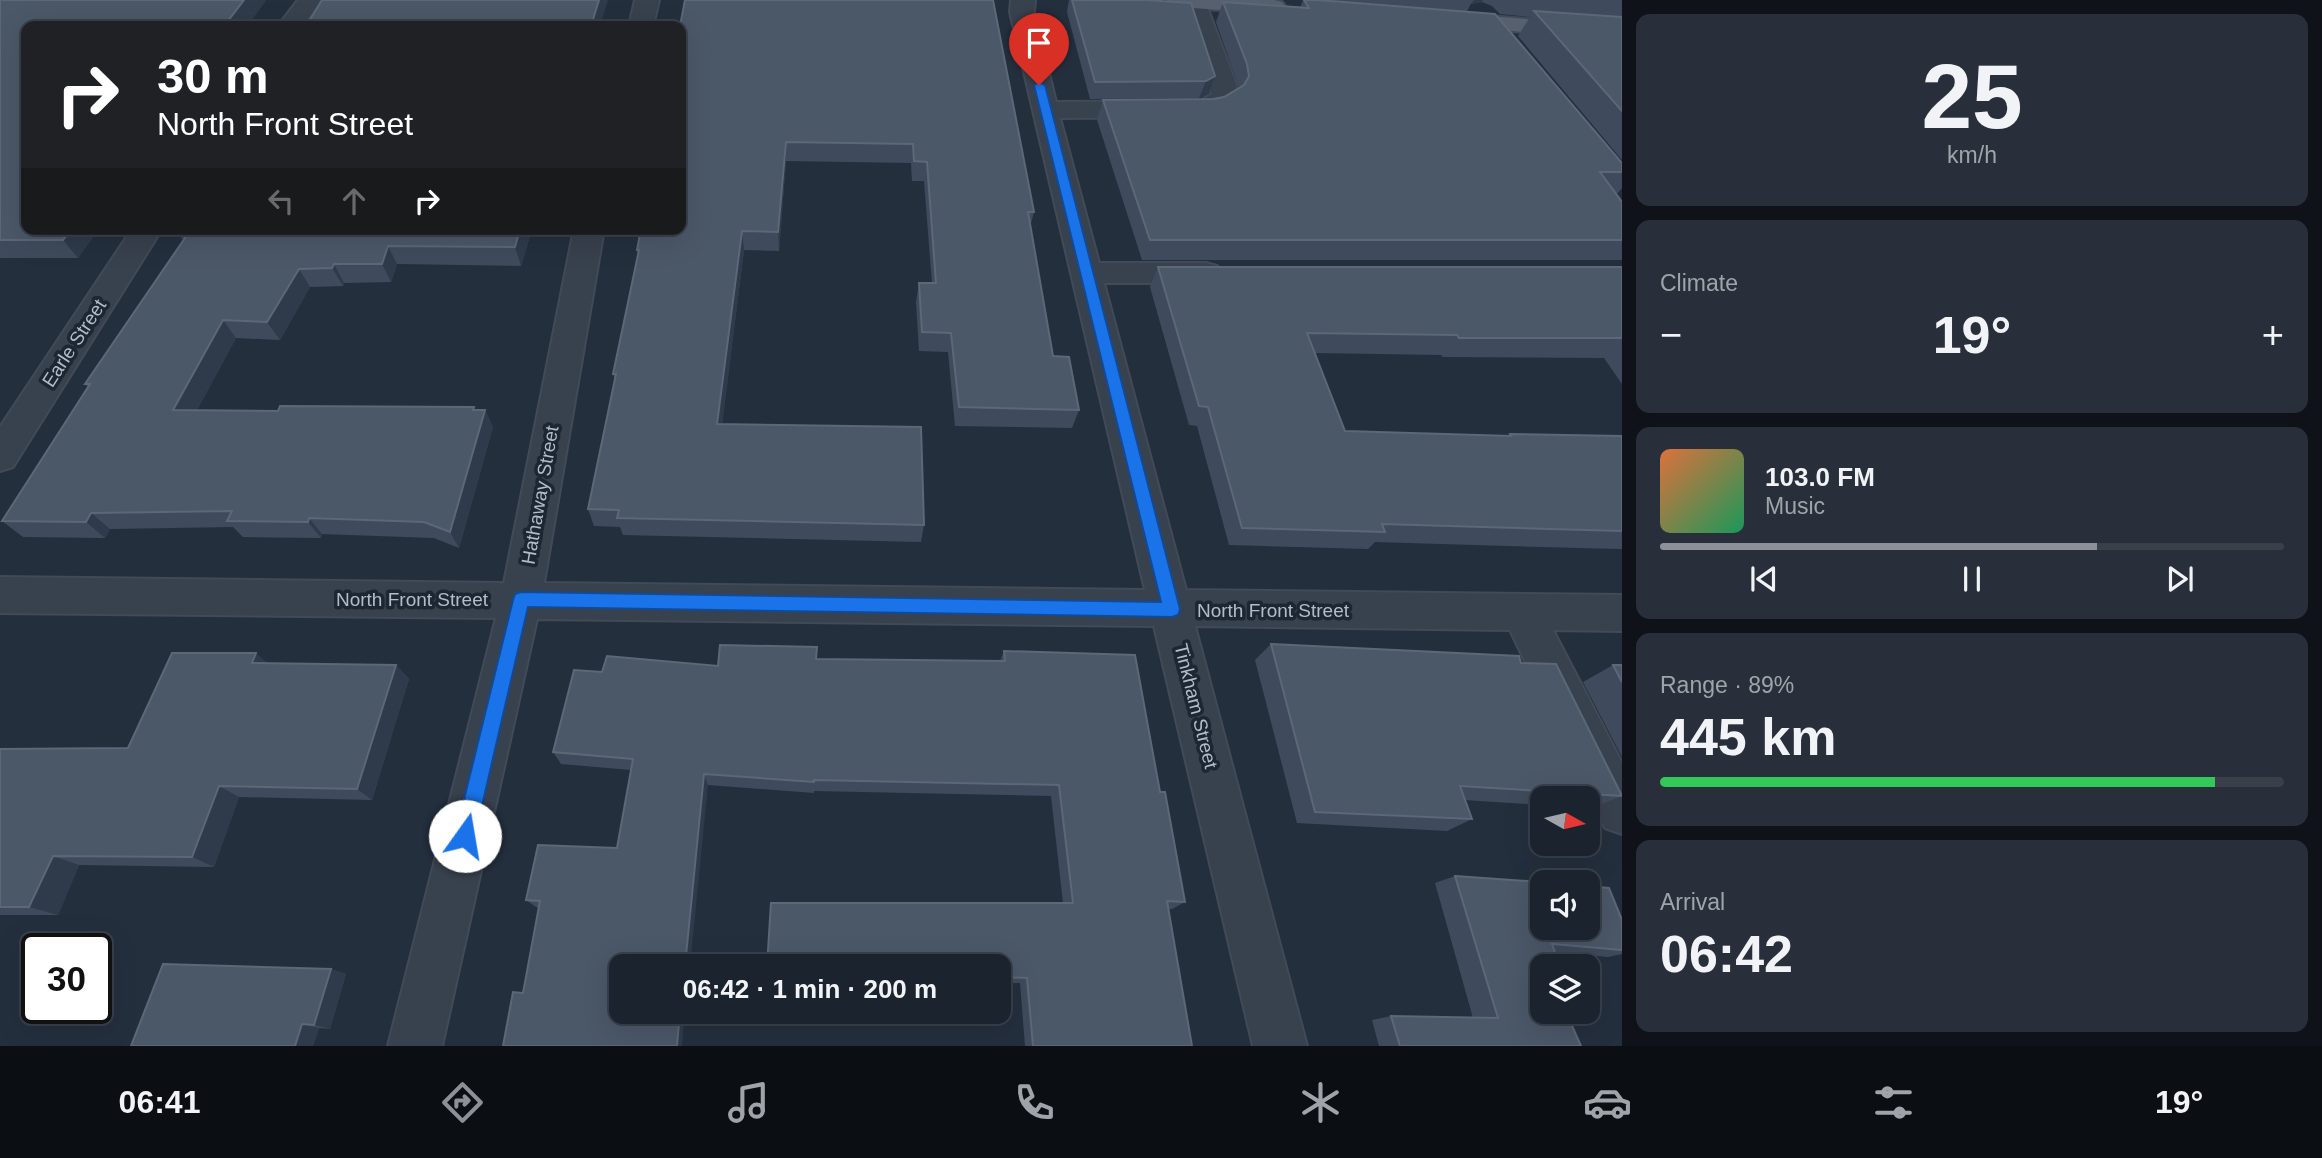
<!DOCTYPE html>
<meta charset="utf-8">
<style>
body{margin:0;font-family:Arial,sans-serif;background:#282f3a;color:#f1f3f6;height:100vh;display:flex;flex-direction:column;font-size:26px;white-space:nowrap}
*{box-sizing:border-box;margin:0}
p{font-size:23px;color:#a0a4aa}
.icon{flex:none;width:38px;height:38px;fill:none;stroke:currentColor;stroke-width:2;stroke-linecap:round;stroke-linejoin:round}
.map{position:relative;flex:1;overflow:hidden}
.drawer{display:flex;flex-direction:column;gap:14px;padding:14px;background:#0f1319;width:700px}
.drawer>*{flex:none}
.hud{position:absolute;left:21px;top:21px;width:665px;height:214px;border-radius:14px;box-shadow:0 7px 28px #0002,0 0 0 2px #39404a;background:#202124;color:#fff;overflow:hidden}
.needle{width:46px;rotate:98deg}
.fabs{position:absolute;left:1530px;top:786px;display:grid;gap:14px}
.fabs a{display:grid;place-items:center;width:70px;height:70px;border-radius:14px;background:#1b232e;box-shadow:0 7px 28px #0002,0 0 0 2px #39404a;font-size:35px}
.speed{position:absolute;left:21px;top:933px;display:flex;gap:14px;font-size:35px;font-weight:700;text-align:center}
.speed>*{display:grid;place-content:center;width:91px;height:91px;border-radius:50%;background:#1b232e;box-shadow:0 7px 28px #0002,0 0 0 2px #39404a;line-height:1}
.speed .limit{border:4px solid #111;border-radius:10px;background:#fff;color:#111}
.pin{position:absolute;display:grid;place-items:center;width:60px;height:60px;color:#fff;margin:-72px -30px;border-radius:50% 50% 50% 0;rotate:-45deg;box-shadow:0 0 7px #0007}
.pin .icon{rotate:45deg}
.me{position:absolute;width:77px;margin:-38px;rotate:13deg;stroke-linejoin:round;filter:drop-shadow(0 0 5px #0008)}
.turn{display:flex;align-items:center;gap:24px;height:147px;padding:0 21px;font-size:32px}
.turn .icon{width:91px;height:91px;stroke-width:2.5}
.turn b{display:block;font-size:49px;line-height:60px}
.lanes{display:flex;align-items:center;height:66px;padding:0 21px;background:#0003;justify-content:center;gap:35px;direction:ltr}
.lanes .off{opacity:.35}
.big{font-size:52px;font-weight:700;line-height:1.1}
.drawer .tile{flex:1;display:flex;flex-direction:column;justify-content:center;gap:10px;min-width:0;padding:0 24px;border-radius:14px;background:#282f3a}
.drawer .dial{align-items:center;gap:0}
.dial b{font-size:91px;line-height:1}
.song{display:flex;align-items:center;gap:21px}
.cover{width:84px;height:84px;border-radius:10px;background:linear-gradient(135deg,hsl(20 70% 55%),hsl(150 70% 35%))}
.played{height:7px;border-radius:4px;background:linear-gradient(90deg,#8c9099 70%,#39404a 70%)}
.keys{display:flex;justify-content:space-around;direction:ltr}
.heat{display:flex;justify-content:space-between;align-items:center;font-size:38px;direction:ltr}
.charge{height:10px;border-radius:5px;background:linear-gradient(90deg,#34c759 89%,#39404a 0)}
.trip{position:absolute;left:609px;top:954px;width:402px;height:70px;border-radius:14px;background:#1b232e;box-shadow:0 7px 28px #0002,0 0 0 2px #39404a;font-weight:700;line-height:70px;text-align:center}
.menu{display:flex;height:112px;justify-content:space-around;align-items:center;background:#0b0e12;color:#a0a4aa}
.menu .icon{width:49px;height:49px}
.menu .selected{color:#8c9099}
.menu b{font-size:32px;color:#f1f3f6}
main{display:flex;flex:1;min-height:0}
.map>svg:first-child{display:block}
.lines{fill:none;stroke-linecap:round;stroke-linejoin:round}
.minor-casing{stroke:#414a57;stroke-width:4}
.major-casing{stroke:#414a57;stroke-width:4}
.minor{fill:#38414e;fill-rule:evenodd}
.major{fill:#56606e;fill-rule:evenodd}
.wall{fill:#3f4b5c}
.shaded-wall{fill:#2f3b4b}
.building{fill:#4b5868;stroke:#5c6777;stroke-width:2}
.route{fill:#1a73e8;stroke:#114b97;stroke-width:2}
.labels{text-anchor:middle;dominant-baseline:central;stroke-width:7;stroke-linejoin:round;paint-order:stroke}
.street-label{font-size:19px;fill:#b4bcc9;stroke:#1d2633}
</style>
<main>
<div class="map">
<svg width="1622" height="1046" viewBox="0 0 1622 1046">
<rect width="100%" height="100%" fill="#242f3e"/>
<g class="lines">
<g class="minor-casing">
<path id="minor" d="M298,0h24l-20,26h-24z
M635,0h24l-6,26h-24z
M1011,0h24l-1,12 22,90 144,-1 12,-7 -30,-94 23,1 31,84 2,12 -4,6 -20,12 -9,2 -145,1 39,145h107l11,3 5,7 -5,7 -11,3h-102l82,307 436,5v36l-69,-1 69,133v71l-17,-6 -95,-198 -315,-4 112,420h-54l-99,-420 -617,-7 -95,427h-54l108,-428 -496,-5v-36l504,6 70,-354h30l-60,354 601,7 -135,-578z
M132,229h30l-149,238 -13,4v-44z"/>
</g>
<g class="major-casing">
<path id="major" d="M1167,0h107l8,2 4,5 -4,5 -8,2 -95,-7 -8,-2z
M1453,13l169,14v14l-177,-16 -4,-5 4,-5z"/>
</g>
<use href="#minor" class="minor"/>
<use href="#major" class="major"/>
</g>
<path class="wall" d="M0,0h266l-19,26 -221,203h73l-21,29h-78z
M685,0l349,212 -4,15 23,129 26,54 -7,18 -117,-2 -7,-74 -29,-1 -3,-49 3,-19h13l-8,-102h-12l-1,-18 -125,-2 -7,90 -35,-1 -22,174 202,101 -3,17 -298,-7 -3,-8 -26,-1 -6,-17 27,-129 -2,-6 25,-117 -1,-7 44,-21z
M1069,0h77l45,3 18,90 -10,5 -109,1 -23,-87z
M1303,0h319v160l-104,-124 12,-19 -30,-3 -8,-8 -10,-4 -11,2 -4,7 155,152v25l-4,5h-3l7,9v58h-480l-45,-140 6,-20 110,-1 11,-2 15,-9 -23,-66 7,-20 77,6z
M532,229l-11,37 -124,-2 -6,18 -47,1 -1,3 -33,1 -30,53 -44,-2 -39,72h288l8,17 -34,121 -25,-10 -112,-4 -1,4 -78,-1 -10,-10 -123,2 -5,9 -82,-1 -21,-16 86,-134 -3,-3 98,-144 -4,-5z
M1158,267h464v117l-18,-26 -161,-1 -2,-2 -126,-2 30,78 163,5 2,-2 112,2v113l-45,-1 -202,-6 -7,7 -139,-4 -32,-119 -8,-1 -39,-138z
M1271,644l250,19 101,133 -30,12 -5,-1v-9h-45v7l-77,-5 7,19 -25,12 -150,-8 -42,-163z
M1004,651l156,141 25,110 -13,7h-4l24,137h-167l-5,-63h-21v-17l64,-63 -12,-107 -237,-5v2l-106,-8 -185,208 16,-85 -3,-1 -10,-7 91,-52 14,-78 -70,-6 -8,-12 49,-80 116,-6 98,-7 184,2z
M268,663l128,2 13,14 -37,121 -133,-3 -25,70 -135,-2 -21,50h-58v-166l128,-1z
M1613,665h9v92l-39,-75z
M1455,876l167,44v34l-14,3 -53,-5 3,9 -12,2 35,83h-202l-7,-26 19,-4 82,2 -38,-135z
M331,969l15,5 -16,55 -11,-1 -6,18h-182z"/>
<path class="shaded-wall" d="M244,0h22l-19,26h-23z
M599,0h9l-8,26h-9z
M1474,0h9l-1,2 -11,2z
M1215,76l-6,17 -10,5 7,-17z
M786,142v19l-7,90 -1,-19z
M71,229h28l-21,29 -15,-18z
M520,229h12l-11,37 -6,-19z
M742,231l2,19 -24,192 -3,-18z
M388,246l9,18 -6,18 -9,-18z
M334,264l10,19 -1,3 -11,-18z
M299,269l11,18 -30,53 -13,-18z
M223,320l13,18 -48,89 -15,-17z
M474,407l8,17 3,-14 8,17 -34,121 -9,-16z
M91,513l19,16 -5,9 -19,-16z
M309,518l13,16 -1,4 -13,-16z
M256,653l17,15 -21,-5z
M396,665l13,14 -37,121 -15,-11z
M704,774l4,11 -18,181h-5z
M219,786l20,11 -25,70 -22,-10z
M53,856l26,9 -21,50 -29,-8z
M331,969l15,5 -16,55 -16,-4z
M680,1012h5l-3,34h-5z
M302,1024l17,4 -6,18h-18z"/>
<path class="building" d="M0,0h244l-20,26h-198v203h45l-8,11h-63z
M322,0h277l-8,26h-285z
M685,0h308l41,212h-6l25,144 16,1 10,53 -120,-3 -8,-74 -29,-1 -3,-49h17l-9,-121 -13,-1 -1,-17 -127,-2 -8,90 -36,-1 -25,193 204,3 3,98 -307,-7 2,-8 -31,-1 28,-135h-3l26,-124h-2l4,-21h40l-1,-203z
M1072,0h74l45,3 24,73 -9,5 -111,1z
M1304,0h14l177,14 127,149v9h-22l22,30v38h-472l-47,-140 110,-1 11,-2 20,-12 5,-9 -2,-12 -24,-62 86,6z
M1534,11l88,6v94z
M182,229h338l-5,18 -127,-1 -6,18h-48l-2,4 -33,1 -32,53 -44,-2 -50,90 105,1 2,-5 194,1 -1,3h12l-35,122 -26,-10 -115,-4 -1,4 -81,-1 5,-10 -141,2 -5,9 -84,-1 88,-137h-5l102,-149h-8z
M1158,267h464v71h-163l-2,-3 -150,-2 38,98 166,5 -1,-2 112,2v95l-240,-7 3,8 -143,-4 -34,-121 -9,-1z
M1271,644l248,12 2,7 35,1 66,132 -162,-10 12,33 -157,-7z
M720,645l97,2 -1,12 189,2 -1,-10 131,4 25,137h5l20,110 -18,-1 25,145h-159l-6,-68 -28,-1v-11h-232l4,-63h302l-14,-118 -245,-5v2l-110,-8 -19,192h-64v46h59l-3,34h-174l10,-54 10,1 17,-92 -14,-1 12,-55 79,3 16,-89 -80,-7 21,-82 28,2 5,-16 111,10z
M172,653h84l-4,10 144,2 -39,124 -138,-3 -27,71 -139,-1 -24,51h-29v-158l128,-1z
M1613,665h9v17z
M1455,876l87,6v46h45v-42l22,2 13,32v30l-70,-6 6,17 -13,-2 3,7h-6v46h24l15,34h-181l-9,-30 107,2z
M163,964l168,5 -17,56 -12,-1 -7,22h-164z"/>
<path class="route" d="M1039,82l6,3 135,524 -2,6 -6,2 -644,-10 -53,229 -3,7 -7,3 -7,-3 -3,-7 58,-236 2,-6 6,-2 640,10 -127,-517z"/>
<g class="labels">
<g class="street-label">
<text transform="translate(74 343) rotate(-57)">Earle Street</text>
<text transform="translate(540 495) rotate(-80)">Hathaway Street</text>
<text x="412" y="599">North Front Street</text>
<text x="1273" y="610">North Front Street</text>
<text transform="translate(1196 706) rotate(76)">Tinkham Street</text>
</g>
</g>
</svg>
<div class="fabs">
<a><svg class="needle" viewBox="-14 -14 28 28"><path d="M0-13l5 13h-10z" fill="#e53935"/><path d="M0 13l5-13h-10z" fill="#a0a4aa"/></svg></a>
<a><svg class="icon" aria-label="sound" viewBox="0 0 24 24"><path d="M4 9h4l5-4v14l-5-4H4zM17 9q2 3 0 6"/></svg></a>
<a><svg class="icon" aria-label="layers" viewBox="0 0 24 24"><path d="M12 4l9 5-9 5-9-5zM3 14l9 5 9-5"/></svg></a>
</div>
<div class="speed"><div class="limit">30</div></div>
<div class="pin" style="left:1039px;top:85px;background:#d93025"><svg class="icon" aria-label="arrive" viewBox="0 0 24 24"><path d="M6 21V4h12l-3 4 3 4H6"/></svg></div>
<svg class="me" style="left:465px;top:836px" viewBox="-20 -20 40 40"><circle r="19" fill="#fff"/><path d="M0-13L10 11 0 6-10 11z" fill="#1a73e8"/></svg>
<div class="trip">06:42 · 1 min · 200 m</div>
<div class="hud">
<div class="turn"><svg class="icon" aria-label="right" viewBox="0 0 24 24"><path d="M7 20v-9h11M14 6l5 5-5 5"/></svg><div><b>30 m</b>North Front Street</div></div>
<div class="lanes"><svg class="icon off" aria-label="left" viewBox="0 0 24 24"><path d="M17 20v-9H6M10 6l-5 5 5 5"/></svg><svg class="icon off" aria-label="ahead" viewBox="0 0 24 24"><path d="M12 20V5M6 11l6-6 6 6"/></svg><svg class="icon" aria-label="right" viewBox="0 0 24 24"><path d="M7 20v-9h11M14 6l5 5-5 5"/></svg></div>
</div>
</div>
<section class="drawer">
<div class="tile dial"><b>25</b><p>km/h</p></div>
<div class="tile"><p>Climate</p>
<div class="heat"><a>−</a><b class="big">19°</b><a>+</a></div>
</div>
<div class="tile">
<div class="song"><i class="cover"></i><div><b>103.0 FM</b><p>Music</p></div></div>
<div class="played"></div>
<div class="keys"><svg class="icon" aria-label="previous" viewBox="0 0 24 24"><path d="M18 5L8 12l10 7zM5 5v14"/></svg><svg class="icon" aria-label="pause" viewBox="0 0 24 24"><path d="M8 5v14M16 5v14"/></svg><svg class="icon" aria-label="next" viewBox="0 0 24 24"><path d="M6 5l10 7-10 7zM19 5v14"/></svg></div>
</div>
<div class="tile"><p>Range · 89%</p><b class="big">445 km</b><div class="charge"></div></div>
<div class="tile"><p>Arrival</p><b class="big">06:42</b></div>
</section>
</main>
<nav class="menu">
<b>06:41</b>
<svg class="icon selected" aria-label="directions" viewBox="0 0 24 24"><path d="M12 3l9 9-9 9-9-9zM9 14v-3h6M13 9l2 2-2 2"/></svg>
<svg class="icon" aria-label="music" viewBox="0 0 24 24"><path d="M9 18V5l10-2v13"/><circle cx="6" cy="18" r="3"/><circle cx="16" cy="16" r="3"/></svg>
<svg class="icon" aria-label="phone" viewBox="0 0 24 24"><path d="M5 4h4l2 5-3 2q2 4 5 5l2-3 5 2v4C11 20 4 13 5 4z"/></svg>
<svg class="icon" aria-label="climate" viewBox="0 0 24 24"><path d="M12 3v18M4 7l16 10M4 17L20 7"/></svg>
<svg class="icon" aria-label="car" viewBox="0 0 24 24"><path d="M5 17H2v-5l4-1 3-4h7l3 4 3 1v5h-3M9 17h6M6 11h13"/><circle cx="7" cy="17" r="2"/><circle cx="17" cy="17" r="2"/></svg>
<svg class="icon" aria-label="filters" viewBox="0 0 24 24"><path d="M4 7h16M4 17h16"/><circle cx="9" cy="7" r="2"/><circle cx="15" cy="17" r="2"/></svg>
<b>19°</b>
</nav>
